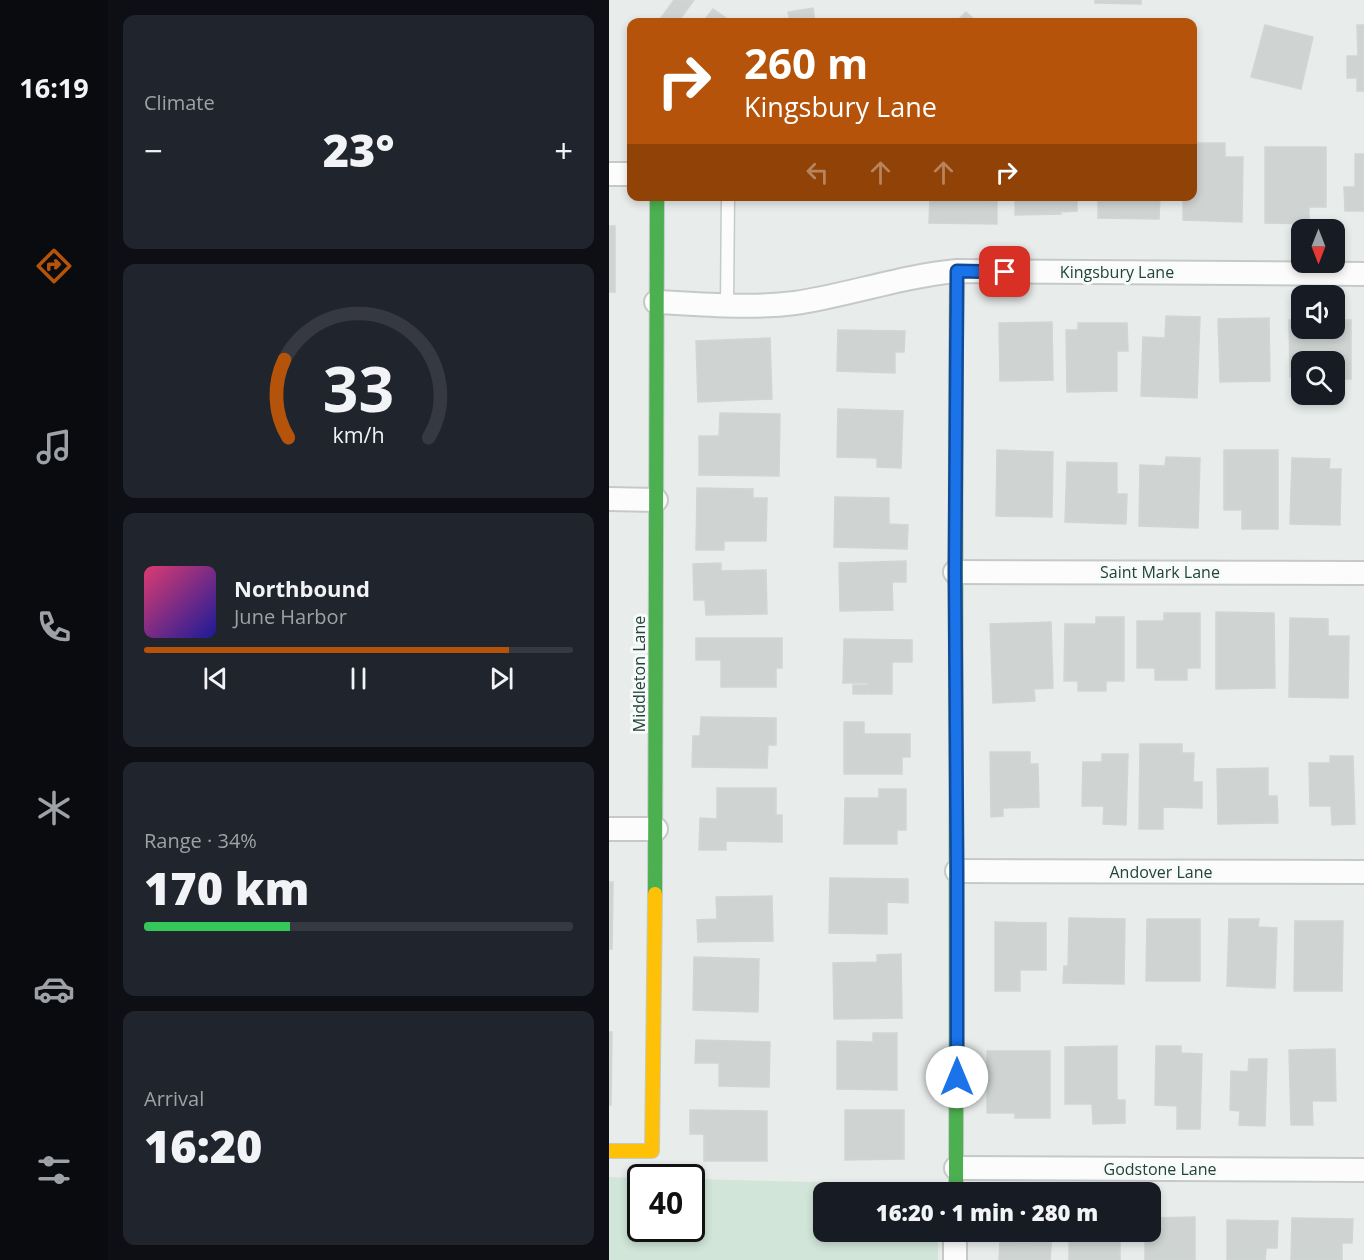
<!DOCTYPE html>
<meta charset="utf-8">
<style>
body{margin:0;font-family:"Open Sans",sans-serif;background:#20242c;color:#f1f3f6;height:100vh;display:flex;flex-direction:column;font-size:22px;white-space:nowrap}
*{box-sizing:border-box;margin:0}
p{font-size:20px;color:#9ea1a6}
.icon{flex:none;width:33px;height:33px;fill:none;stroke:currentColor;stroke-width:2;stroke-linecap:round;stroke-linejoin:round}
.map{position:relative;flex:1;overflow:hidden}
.side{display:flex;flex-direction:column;gap:15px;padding:15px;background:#0d0f14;width:501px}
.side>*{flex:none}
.top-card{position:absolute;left:18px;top:18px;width:570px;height:183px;border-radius:12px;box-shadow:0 3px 9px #0003;background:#b45309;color:#fff;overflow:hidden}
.needle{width:39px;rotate:180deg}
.fabs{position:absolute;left:682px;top:219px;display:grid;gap:12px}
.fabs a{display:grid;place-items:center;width:54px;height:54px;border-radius:12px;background:#171b24;box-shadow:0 3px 9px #0003;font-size:30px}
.speed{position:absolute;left:18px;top:1164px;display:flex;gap:12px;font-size:30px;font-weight:700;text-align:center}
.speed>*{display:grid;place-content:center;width:78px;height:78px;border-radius:50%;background:#171b24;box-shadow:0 3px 9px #0003;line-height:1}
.speed .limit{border:3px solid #111;border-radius:9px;background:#fff;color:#111}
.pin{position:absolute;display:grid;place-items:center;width:51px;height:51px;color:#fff;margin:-26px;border-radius:12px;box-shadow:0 3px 9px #0006}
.me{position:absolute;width:66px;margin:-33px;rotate:0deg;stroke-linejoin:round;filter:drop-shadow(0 0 4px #0008)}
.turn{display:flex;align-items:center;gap:21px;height:126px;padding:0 18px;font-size:27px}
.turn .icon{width:78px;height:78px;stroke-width:2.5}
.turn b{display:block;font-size:42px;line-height:51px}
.lanes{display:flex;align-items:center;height:57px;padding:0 18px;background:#0003;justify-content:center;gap:30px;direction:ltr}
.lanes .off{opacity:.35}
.big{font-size:45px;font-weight:800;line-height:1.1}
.side .card{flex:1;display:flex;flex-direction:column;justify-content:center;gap:9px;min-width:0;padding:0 21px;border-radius:12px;background:#20242c}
.side .dial{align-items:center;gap:0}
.dial svg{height:156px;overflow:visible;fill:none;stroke:#363941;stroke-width:7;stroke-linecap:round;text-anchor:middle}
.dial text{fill:#f1f3f6;stroke:none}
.song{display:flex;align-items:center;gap:18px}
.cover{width:72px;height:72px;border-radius:9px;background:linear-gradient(135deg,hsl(340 70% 55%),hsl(240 70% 35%))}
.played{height:6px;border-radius:3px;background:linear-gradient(90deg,#b45309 85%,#363941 85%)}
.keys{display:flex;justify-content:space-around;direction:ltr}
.heat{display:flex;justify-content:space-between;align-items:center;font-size:33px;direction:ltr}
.charge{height:9px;border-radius:4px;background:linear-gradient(90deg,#34c759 34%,#363941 0)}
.trip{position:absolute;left:204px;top:1182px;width:348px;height:60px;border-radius:12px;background:#171b24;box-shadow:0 3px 9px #0003;font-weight:800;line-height:60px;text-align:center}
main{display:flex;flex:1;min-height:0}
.menu{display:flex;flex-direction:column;width:108px;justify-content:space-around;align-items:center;background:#090b0e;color:#9ea1a6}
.menu .icon{width:42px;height:42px}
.menu .on{color:#b45309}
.menu b{font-size:27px;color:#f1f3f6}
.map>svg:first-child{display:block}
.green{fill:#d1e6d8}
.building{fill:#cfd4d2;stroke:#d1d6d4;stroke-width:1.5}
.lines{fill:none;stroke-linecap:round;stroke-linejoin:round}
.lane-casing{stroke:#c5cac8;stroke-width:15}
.street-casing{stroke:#c5cac8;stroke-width:26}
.fast-casing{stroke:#c3cbc8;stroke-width:16}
.slow-casing{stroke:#c3cbc8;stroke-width:16}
.lane{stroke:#fcfcfc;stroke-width:12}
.street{stroke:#fcfcfc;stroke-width:22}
.fast{stroke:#4caf50;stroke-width:14}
.slow{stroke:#ffc107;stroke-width:14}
.route-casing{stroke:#114b97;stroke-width:15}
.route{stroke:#1a73e8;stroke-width:10}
.labels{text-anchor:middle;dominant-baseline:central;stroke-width:6;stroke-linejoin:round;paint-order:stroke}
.street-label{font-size:16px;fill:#24423a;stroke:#f7fbf9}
</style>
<main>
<nav class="menu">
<b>16:19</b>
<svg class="icon on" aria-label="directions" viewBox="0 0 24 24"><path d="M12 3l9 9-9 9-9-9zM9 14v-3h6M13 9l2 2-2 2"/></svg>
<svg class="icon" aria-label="music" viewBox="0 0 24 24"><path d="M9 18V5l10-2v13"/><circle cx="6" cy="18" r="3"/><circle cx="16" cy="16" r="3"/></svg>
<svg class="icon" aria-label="phone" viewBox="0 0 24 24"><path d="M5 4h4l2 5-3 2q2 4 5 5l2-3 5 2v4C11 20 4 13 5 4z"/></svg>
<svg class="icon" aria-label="climate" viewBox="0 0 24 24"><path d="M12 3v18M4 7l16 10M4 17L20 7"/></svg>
<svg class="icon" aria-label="car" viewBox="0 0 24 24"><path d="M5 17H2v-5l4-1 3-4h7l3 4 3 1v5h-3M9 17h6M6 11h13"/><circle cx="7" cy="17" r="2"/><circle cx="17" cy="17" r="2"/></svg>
<svg class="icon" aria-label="filters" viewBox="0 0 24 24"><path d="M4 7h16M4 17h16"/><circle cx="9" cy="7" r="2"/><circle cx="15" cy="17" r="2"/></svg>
</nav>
<section class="side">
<div class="card"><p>Climate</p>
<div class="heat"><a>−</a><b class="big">23°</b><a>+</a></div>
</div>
<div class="card dial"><svg viewBox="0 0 100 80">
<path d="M14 69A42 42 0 1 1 86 69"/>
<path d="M14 69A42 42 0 0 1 12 29" stroke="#b45309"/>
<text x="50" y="56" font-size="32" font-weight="700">33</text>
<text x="50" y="72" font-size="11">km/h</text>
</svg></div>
<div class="card">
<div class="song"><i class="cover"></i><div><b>Northbound</b><p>June Harbor</p></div></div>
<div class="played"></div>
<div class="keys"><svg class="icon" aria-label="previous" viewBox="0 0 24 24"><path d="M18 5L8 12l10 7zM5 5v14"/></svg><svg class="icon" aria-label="pause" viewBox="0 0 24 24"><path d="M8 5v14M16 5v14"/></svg><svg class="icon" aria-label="next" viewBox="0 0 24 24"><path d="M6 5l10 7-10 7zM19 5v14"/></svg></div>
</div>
<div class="card"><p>Range · 34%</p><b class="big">170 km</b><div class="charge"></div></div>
<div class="card"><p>Arrival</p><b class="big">16:20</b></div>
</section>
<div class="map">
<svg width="755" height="1260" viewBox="0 0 755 1260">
<rect width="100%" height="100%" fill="#e8edeb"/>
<path class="green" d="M0,1177l31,1 1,50h50l1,-49 246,6v7h-115v40h115v28h-329z"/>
<path class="building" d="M65,0h20l-16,22h-20z
M486,0h46v4l-46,-1z
M204,8l2,14h-25l-2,-10z
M104,9l19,13h-29z
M357,12l11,10h-21z
M656,25l48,12 -12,52 -50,-12z
M748,25h7v66h-7v-13h-10v-22h11z
M584,143h32v14h18l-1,65 -59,-2v-24h10z
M656,147h61v60h-17v17l-44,-1z
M746,154h9v57h-19l-1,-24h11z
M321,196h56v5h11v23l-68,-1z
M406,196h62v15l-17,1 1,2 -46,1z
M489,196h62l-1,23 -61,-1z
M0,226h6v66h-6z
M557,316l34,1 -3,81 -56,-2 2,-59 22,1z
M660,318l1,63 -50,1 -2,-63z
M680,320h13v8h33v-8h16v59h-16v-17h-33v30h-1l-1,-15h-10z
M443,322l1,58 -53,1 -1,-58z
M469,323h49l1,28h-11v40l-50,1 -1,-62h12z
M229,330l67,1 -1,21h-9v21l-58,-2z
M161,338l2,61 -74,3 -2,-61z
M229,409l65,2 -2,57 -24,-1v-9l-40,-1z
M111,413l60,1 -1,62 -80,-1v-39h20z
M388,450l56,2 -1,65 -56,-1z
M615,450h54v79h-36v-19h-18z
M557,457l34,1 -2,70 -59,-2 1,-61 25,1z
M683,458l38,1 -1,10h12l-1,56 -50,-1z
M458,462l50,1v31h10l-1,30 -61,-2z
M88,488l56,1v9h14l-1,43h-42v9h-28z
M226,497l54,1v26l19,1 -1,24 -73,-2z
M297,561v21h-14l1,28 -53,1 -1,-48z
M112,563v8l45,-1 1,44 -61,1 -1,-15h-11l-1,-36z
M607,612l58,1 1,75 -59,1z
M555,613h36v55h-13v12h-32v-12h-18v-47h27z
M487,617h28v64h-18v10h-28v-10h-14l1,-57h31z
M681,618l38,1v17h21l-1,62 -59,-1z
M442,622l2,66 -19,1 1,12 -42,2 -3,-79z
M87,638h86v30h-6v19h-55v-27h-25z
M235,639l68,1v22h-20v32h-25l1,-11h-25z
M244,685h14l-1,9h-13z
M92,717l75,1v27h-8l-1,23 -75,-1 1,-31h7z
M235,722h20v12h46v23h-8v17h-58z
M531,744h42v9h12l-1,29h9v26l-39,-1v22h-24z
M381,752h40v12h8l1,43 -36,1v8l-12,1z
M493,754h26l-2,71 -23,-1 1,-18h-22l1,-44h19z
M721,756h23l2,68 -23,1 -1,-19h-21l-1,-43h21z
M659,768v28h9l1,27 -60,1 -1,-55z
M108,788h59v27h6v27l-56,-1v9h-27l1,-32 17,1z
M270,789h27v41h-9v14h-53l1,-46h34z
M221,878l78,1v24l-21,-1v32l-58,-1z
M0,882h4l-1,67h-3z
M163,896l1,45 -75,1 -1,-22 20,-1 -1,-22z
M460,918l56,1 -1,65 -61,-1 1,-17h4z
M538,919h53v62h-54z
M620,919h30l-1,8 19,1 -2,60 -48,-2z
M686,921h48l-1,70h-48z
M386,922l51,1v47h-26v21h-25z
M292,954l1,64 -68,1 -1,-56 44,-1v-7z
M85,957l65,2 -1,53 -65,-2z
M0,1032h3l-1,73h-2z
M264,1033h24v57l-60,-1v-48l36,1z
M87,1040l74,2 -1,45 -50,-1v-23h-24z
M508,1046v54h8v23l-32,1 -1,-20h-27v-57z
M547,1046h25v7l21,1 -2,75h-23v-23l-22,-1z
M726,1049l1,52h-24l1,24h-22l-2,-75z
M378,1051h63v67h-35v-5h-28z
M640,1059h18l-2,67 -26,-1 1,-14 -10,-1 1,-39 17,1z
M81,1110l77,1v50h-63v-27h-14z
M236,1110h59v49l-59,1z
M586,1217v43h-50v-28h6v-14z
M683,1218l61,1 -1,24h-10v17h-51z
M618,1220l51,1 -1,27h-11l-1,12h-38z
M418,1232h25l-2,28h-51l1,-20 26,2z
M460,1232h51v28h-51z"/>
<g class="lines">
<g class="lane-casing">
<path id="lane" d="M118,305l1,-109"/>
</g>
<g class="street-casing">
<path id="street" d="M0,174h22
M47,302c46,2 93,7 139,1 54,-8 107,-27 162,-32l407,3
M0,499l47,1
M346,572l409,1
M0,829h47
M348,871l407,1
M347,1168l408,2
M346,1260v-28"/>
</g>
<g class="fast-casing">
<path id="fast" d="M46,894l2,-698
M347,1192c1,-280 -1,-560 0,-840"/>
</g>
<g class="slow-casing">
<path id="slow" d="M347,352l1,-81
M0,1151h43l3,-257"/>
</g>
<use href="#lane" class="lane"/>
<use href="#street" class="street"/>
<use href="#fast" class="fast"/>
<use href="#slow" class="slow"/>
</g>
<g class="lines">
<g class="route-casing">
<path id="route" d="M348,1077v-206l-2,-299 2,-301 48,1"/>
</g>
<use href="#route" class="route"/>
</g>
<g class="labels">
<g class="street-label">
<text x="508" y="272">Kingsbury Lane</text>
<text x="551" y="572">Saint Mark Lane</text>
<text transform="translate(30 674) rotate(-90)">Middleton Lane</text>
<text x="552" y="872">Andover Lane</text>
<text x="551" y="1169">Godstone Lane</text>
</g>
</g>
</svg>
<div class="fabs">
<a><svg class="needle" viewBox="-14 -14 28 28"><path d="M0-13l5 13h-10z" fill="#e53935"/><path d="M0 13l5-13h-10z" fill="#9ea1a6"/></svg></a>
<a><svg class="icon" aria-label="sound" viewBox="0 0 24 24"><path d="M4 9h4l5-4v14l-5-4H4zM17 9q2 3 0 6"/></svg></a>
<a><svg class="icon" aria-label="search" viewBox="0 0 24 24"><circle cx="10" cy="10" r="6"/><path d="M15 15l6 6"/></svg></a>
</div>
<div class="speed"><div class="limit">40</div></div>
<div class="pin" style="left:396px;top:272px;background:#d93025"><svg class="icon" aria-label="arrive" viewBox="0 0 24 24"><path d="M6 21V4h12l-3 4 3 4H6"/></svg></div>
<svg class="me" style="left:348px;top:1077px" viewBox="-20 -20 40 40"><circle r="19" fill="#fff"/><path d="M0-13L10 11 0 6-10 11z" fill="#1a73e8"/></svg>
<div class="trip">16:20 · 1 min · 280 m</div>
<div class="top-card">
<div class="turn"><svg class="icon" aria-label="right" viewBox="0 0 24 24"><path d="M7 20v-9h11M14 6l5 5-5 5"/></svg><div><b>260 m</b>Kingsbury Lane</div></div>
<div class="lanes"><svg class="icon off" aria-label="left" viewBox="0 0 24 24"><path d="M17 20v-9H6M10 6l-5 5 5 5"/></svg><svg class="icon off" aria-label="ahead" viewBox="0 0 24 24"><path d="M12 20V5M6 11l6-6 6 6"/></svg><svg class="icon off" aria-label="ahead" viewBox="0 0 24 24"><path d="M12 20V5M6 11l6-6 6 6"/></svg><svg class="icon" aria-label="right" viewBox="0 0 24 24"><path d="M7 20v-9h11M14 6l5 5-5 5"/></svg></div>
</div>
</div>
</main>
